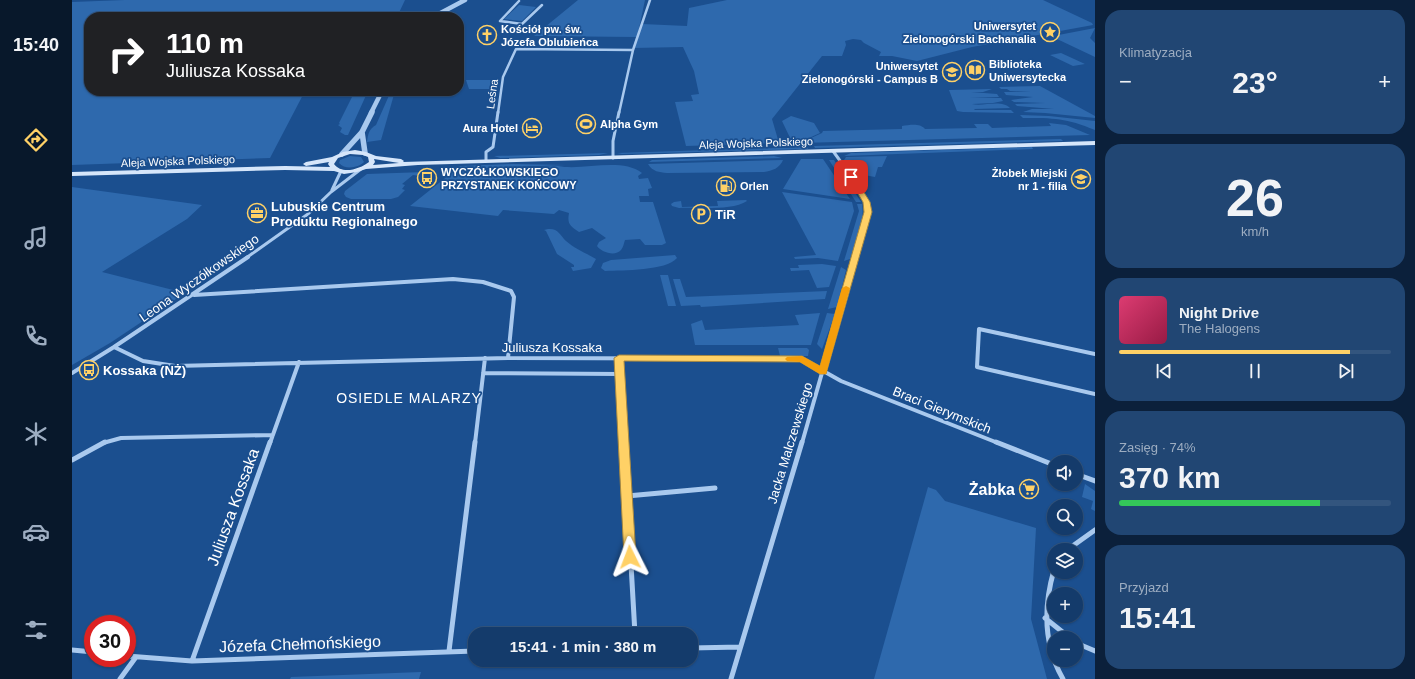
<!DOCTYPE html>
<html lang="pl">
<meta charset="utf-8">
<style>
body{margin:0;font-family:Helvetica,sans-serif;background:#214673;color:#f1f3f6;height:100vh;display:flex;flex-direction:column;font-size:15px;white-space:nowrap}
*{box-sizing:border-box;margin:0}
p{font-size:13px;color:#9dadc1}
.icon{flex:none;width:22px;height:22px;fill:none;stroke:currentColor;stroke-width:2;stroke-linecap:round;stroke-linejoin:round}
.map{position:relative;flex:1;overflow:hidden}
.panel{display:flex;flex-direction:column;gap:10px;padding:10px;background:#0b203b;width:320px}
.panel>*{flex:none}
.top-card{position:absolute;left:12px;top:12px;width:380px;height:84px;border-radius:16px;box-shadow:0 1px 3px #0004,0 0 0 1px #33557e;background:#202124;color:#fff;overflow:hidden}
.fabs{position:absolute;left:975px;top:455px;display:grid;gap:8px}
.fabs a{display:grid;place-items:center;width:36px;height:36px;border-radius:50%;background:#143b6b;box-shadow:0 1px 3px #0004,0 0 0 1px #33557e;font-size:20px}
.speed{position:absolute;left:12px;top:615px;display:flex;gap:8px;font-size:20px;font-weight:700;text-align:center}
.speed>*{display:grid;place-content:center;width:52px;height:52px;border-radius:50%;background:#143b6b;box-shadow:0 1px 3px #0004,0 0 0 1px #33557e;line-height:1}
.speed .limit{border:6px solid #d22;background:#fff;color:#111}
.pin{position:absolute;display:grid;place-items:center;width:34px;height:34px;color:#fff;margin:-17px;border-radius:8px;box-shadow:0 2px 6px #0006}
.me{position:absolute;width:44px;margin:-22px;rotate:357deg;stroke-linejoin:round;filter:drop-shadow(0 0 3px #0008)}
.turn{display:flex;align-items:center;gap:14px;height:84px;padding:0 16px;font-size:18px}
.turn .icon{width:52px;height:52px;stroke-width:2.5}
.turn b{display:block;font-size:28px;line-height:34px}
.big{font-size:30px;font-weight:700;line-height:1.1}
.panel .widget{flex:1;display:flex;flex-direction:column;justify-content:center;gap:6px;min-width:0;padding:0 14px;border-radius:16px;background:#214673}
.panel .dial{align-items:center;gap:0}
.dial b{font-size:52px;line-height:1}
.song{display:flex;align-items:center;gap:12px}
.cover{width:48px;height:48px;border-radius:6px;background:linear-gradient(135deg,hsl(340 70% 55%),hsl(340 70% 35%))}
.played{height:4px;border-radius:2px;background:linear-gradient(90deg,#ffd166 85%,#33557e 85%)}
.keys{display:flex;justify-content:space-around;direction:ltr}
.heat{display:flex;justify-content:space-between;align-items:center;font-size:22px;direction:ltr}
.charge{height:6px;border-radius:3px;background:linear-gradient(90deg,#34c759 74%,#33557e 0)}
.trip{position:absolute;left:396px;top:627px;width:230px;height:40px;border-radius:16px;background:#143b6b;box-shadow:0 1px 3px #0004,0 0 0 1px #33557e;font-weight:700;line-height:40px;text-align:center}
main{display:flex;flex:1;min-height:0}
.menu{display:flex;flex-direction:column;width:72px;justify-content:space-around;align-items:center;background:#08182b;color:#9dadc1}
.menu .icon{width:28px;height:28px}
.menu .active{color:#ffd166}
.menu b{font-size:18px;color:#f1f3f6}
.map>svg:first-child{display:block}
.green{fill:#2e69ad}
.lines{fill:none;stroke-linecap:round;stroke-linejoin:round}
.minor-far3{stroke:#a9c9ee;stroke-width:2.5}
.minor-far2{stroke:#a9c9ee;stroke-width:3}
.minor-far1{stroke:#a9c9ee;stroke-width:4}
.minor{stroke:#a9c9ee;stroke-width:5}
.tertiary-far1{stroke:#a9c9ee;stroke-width:4.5}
.tertiary{stroke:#a9c9ee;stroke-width:5.5}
.secondary{fill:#d6e6fa;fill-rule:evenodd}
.route{fill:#ffd166;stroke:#a68842}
.slow{fill:#f59e0b}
.labels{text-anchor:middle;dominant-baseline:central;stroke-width:3.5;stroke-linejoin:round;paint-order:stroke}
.far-poi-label{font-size:11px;font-weight:bold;fill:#fff;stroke:#1b4f8f;text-anchor:start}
.far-street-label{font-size:11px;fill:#fff;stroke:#1b4f8f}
.poi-label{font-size:13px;font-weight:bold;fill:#fff;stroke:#1b4f8f;text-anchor:start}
.street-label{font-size:13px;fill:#fff;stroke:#1b4f8f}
.neighbourhood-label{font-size:14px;letter-spacing:1px;fill:#fff;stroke:#1b4f8f}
.near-poi-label{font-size:16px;font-weight:bold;fill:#fff;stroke:#1b4f8f;text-anchor:end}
.near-street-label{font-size:16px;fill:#fff;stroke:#1b4f8f}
</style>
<main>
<nav class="menu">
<b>15:40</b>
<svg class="icon active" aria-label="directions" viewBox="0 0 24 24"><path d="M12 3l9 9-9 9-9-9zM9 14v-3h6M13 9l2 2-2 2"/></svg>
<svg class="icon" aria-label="music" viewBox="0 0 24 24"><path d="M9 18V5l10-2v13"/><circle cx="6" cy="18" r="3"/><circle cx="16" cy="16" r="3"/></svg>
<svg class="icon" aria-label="phone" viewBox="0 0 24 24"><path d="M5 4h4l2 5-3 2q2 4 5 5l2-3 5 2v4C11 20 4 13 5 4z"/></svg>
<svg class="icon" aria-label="climate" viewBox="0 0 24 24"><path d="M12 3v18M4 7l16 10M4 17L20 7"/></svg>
<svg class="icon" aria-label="car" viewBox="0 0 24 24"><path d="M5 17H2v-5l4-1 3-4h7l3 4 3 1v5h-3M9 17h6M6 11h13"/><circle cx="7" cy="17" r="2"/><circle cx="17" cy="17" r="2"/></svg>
<svg class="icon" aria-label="filters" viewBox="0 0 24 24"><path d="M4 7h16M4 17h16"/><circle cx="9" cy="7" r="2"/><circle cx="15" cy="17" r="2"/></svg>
</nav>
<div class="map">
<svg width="1023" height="679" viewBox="0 0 1023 679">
<rect width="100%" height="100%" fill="#1b4f8f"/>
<path class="green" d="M53,0h280l-8,17h-308v74h216l-35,67 -198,7v-163z
M506,0h67l-7,33 4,-9 45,2 2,-18 38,-8h316l49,23 1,2 -121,22 -55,14 -25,-5h-13l2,-4 -17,-9 -3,-3 -8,-1 -8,2 1,4 -4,11h-20l-50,63 7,24 -93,3 -11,-44 18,-1 -2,-6 8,-1 -5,-23 -11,-24 -50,1 3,-11 -102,-1z
M447,5l17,2 -14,14 -18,-2z
M1023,28l-5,10 5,5v14l-38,-18h-6l-3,-2z
M989,53l24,11 -12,2 -23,-11z
M394,80h25l-1,9h-21z
M968,86l55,30v2l-50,-5 -22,-1 9,-3h22l-37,-3 -2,-2 30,-1 -31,-1 -3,-2 22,-3 -27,-2 -2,-3h27l-21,-1 -3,-2h-6l-2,-2z
M920,89l-9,3h-12l26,2 2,3 -29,1h31l2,3 -10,2 -21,1c11,3 29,-5 38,4l-36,1 1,1h36l3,3 -51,-1 -6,-1 -8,-21z
M281,91h15l-20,44h-3l-5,-3 2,-4 -4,-3 2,-1 -1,-1 15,-30h-2z
M319,91h4l-14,49 -14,2c1,-8 2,-13 9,-17z
M948,115l29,1 46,5v9c-29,-12 -41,-12 -72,-12z
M719,116l23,7 6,10 -24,11h-3l-11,-23z
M977,123l17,2 24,10 -290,8 22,-10 1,-2 79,-2v-3c8,-1 18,-3 23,3l52,-1 -3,-4h14l4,4 59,-2z
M989,139l2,2 -248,7 -1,-2z
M735,147l1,2 -186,5 -5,-1z
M960,147l1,2 -189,7 7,-3z
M536,153l-9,2 -99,3 -6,-2z
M278,156l11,1 3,5c-6,6 -19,8 -25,1l1,-3z
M702,156l8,2 -133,4 3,-2z
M815,156l-5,11h-4l-3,10 -11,-2 -2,9 -18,-24 2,-3z
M729,159h22l27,40 -67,-10z
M711,160c-3,8 -11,11 -19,12l-97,1c-8,-1 -14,-1 -19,-9z
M757,160h5l27,42h-5z
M440,164l54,1 -114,4 9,-3z
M486,166c25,5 63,-9 84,7l-4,3 1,3 9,-1 4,10 -4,1 1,7h-10l1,6h13l13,41 -4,2h-17l-5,-6 -15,1c-1,3 -2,8 -4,10 -6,7 -20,2 -24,-4l2,-4 7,-4 -14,-10 -13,4c-9,-6 -12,-8 -10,-19l-10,-3 -5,4 -51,-4 -5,6 -88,-10 44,-35z
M353,172l1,3 -6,1 -7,-1 -11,9 3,1 -3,4 3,1 -7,7 -7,2h-40l-5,-2 -2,-3 1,-3 22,-17z
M0,187l130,18 -15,14 -85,53 83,21 -75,50 -38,22z
M710,192l70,10 2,9 -16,50 -20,-3 -23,1 -1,-2 22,-2z
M674,200l1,1c-15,10 -50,6 -68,7l-7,-2 -1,-2 3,-2 7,-1 1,6 36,-1 -1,-5z
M785,204h5c3,19 -6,38 -12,55l-6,2 15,-50z
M476,229c10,-1 12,6 18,12 9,8 20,12 30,18l-5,9 -18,3 -2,-4h3v-2l-17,-11 -11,-23 -2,-1z
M603,255l2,3c-11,13 -54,12 -72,13l-4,-3 2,-5 8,-3z
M750,264l14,2 -7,21 -12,1 -8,-18 -18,1 -1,-3h9l-1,-3z
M769,267l5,3 -9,37 -9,2z
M588,275h8l8,31h-8z
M601,279h7l6,18 141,-6 -2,8 -124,8 -1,-2 -19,1z
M748,313l-9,32h-116l-4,-21 11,-4 3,10 94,-5 -4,-10z
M755,313l8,1 -13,35 -5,-5z
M706,348h29l2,2 -1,6h-28z
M1013,484l10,7v20l-4,-2 2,-8 -11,-4z
M856,487l8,3 9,11 91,27 -5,91 16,60h-173z
M349,672l-2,7h-129l1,-2z"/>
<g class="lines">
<path class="minor-far3" d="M447,1l-19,20 22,3 20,-19
M426,113l5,-36 13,-28 117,1
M547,113l14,-63 17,-50"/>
<path class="minor-far2" d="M761,151l26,36 9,25 -13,46
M541,158v-17l6,-29
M414,161v-9l7,-5 5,-35
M260,190l9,-19
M174,258l62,-44 23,-22 30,-23"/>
<path class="minor-far1" d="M122,295l259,-16 30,3 28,9 3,6 -6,61
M42,347l29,14 32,5 333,-8 294,1 39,22 157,62
M1023,354l-116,-25 -2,38 118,27
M547,358l5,85
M0,373l42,-26 134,-90
M411,373l137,1
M31,443l18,-5 152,-3
M198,443l29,-81
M403,443l10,-85
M730,443l53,-186"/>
<path class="minor" d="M552,442l11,192
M924,442l58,23
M0,460l33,-18
M1004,474l19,7
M555,496l88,-8
M995,550l28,-20
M982,570c-11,38 -11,74 9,109
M973,618l25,20
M1004,643l19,8
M619,648l49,-1
M0,650l21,2
M377,651l26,-209
M55,656l65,5 283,-10
M120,661l78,-219
M48,679l16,-22
M659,679l71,-237"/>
<path class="tertiary-far1" d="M361,17l32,-17
M299,113l11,-22"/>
<path class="tertiary" d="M290,132l3,21
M270,154l20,-22 10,-20"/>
<path class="secondary" d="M1023,141v4l-677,20 -52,4 -9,3 -13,2 -10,-3 -49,-1 -213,6v-4l213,-6 45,1 -2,-3 1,-2 -23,4 -3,-2 3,-2 26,-5 11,-5 12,-2 11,2 10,4 25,3 3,2 -1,1zM278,154l13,1 5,2 1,5c-9,7 -27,13 -35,2l4,-6zM302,159l25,4 -26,2 2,-3z"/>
</g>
<path class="route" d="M779,175l3,1 16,26 2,10 -46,162h-6l-20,-12 -176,-1 12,196 -2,4 -4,1 -4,-1 -2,-4 -10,-199 5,-3 183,1 18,10 44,-154 -1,-10 -15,-25z"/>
<path class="slow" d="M774,286l4,2 -24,86h-6l-20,-12 -13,-1 -2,-2 2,-2 15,-1 18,10 22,-78z"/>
<defs>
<g id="sight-ring" transform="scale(1)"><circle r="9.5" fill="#1b4f8f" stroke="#ffd166" stroke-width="1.5"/><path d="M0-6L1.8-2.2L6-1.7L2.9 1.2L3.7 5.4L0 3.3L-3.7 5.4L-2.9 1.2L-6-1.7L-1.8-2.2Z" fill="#ffd166"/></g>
<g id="church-ring" transform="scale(1)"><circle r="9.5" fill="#1b4f8f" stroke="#ffd166" stroke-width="1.5"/><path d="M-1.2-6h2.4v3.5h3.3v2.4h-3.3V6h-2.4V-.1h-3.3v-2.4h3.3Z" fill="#ffd166"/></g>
<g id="library-ring" transform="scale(1)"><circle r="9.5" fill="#1b4f8f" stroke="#ffd166" stroke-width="1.5"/><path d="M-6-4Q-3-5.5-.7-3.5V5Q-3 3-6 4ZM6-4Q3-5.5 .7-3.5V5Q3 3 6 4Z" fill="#ffd166"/></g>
<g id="university-ring" transform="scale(1)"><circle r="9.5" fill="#1b4f8f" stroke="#ffd166" stroke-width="1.5"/><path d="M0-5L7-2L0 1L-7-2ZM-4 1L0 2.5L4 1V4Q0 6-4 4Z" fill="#ffd166"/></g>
<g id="stadium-ring" transform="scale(1)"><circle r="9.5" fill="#1b4f8f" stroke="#ffd166" stroke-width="1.5"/><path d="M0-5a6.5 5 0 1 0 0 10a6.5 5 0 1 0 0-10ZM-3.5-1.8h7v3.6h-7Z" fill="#ffd166"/></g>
<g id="hotel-ring" transform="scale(1)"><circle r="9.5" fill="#1b4f8f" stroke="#ffd166" stroke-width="1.5"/><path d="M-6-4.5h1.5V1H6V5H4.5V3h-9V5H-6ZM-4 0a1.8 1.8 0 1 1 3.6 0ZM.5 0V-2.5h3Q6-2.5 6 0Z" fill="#ffd166"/></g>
<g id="bus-ring" transform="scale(1)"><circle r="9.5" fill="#1b4f8f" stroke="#ffd166" stroke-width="1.5"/><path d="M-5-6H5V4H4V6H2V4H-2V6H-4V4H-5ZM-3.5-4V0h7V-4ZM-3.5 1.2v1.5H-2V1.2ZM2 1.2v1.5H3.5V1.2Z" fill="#ffd166"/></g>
<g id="school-ring" transform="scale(1)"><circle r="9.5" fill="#1b4f8f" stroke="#ffd166" stroke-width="1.5"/><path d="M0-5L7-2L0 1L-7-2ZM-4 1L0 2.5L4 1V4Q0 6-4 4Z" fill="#ffd166"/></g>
<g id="fuel-ring" transform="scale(1)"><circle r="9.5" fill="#1b4f8f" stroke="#ffd166" stroke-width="1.5"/><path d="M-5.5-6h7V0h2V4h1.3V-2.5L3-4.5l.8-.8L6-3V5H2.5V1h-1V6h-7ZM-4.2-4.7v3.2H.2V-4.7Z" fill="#ffd166"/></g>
<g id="office-ring" transform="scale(1)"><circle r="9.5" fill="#1b4f8f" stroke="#ffd166" stroke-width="1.5"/><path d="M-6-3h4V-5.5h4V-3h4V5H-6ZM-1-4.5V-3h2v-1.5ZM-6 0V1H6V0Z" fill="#ffd166"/></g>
<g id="parking-ring" transform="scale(1)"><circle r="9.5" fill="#1b4f8f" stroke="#ffd166" stroke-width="1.5"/><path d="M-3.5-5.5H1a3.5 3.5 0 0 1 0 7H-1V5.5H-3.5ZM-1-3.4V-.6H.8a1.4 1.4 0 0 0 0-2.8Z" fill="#ffd166"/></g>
<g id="supermarket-ring" transform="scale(1)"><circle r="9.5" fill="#1b4f8f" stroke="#ffd166" stroke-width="1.5"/><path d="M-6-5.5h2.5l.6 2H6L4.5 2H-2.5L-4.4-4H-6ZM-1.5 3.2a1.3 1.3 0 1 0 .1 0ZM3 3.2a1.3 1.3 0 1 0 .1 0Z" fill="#ffd166"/></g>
</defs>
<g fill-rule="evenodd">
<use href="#sight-ring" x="978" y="32"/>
<use href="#church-ring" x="415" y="35"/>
<use href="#library-ring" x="903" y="70"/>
<use href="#university-ring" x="880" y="72"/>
<use href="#stadium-ring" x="514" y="124"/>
<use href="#hotel-ring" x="460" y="128"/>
<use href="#bus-ring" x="355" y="178"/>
<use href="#school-ring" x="1009" y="179"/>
<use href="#fuel-ring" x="654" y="186"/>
<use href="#office-ring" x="185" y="213"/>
<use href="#parking-ring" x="629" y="214"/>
<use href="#bus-ring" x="17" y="370"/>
<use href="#supermarket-ring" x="957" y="489"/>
</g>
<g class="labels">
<g class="far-poi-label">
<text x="964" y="26" text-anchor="end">Uniwersytet<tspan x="964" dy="13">Zielonogórski Bachanalia</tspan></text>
<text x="429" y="29">Kościół pw. św.<tspan x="429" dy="13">Józefa Oblubieńca</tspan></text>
<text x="917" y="64">Biblioteka<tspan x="917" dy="13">Uniwersytecka</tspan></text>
<text x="866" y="66" text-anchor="end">Uniwersytet<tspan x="866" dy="13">Zielonogórski - Campus B</tspan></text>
<text x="528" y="124">Alpha Gym</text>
<text x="446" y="128" text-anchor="end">Aura Hotel</text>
<text x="369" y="172">WYCZÓŁKOWSKIEGO<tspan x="369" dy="13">PRZYSTANEK KOŃCOWY</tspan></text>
<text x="995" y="173" text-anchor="end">Żłobek Miejski<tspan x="995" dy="13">nr 1 - filia</tspan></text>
<text x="668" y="186">Orlen</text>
</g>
<g class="far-street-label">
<text transform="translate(420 94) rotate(-82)">Leśna</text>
<text transform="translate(684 143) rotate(-2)">Aleja Wojska Polskiego</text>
<text transform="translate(106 161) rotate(-2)">Aleja Wojska Polskiego</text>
</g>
<g class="poi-label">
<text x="199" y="206">Lubuskie Centrum<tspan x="199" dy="15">Produktu Regionalnego</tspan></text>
<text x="643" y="214">TiR</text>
<text x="31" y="370">Kossaka (NŻ)</text>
</g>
<g class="street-label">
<text transform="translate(127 278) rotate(-35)">Leona Wyczółkowskiego</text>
<text x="480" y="347">Juliusza Kossaka</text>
<text transform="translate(870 410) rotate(22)">Braci Gierymskich</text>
<text transform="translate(718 443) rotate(-73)">Jacka Malczewskiego</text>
</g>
<g class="neighbourhood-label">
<text x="337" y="398">OSIEDLE MALARZY</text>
</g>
<g class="near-poi-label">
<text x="943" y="489">Żabka</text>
</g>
<g class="near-street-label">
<text transform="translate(161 507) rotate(-70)">Juliusza Kossaka</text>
<text transform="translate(228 644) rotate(-2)">Józefa Chełmońskiego</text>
</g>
</g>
</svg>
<div class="fabs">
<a><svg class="icon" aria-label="sound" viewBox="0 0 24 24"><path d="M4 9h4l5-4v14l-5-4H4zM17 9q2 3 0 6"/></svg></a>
<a><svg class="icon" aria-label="search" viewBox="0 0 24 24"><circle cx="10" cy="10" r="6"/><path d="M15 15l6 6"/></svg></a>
<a><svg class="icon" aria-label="layers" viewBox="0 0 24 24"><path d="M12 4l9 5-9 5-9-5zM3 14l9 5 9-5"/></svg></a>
<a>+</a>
<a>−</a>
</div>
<div class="speed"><div class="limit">30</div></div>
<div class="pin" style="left:779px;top:177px;background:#d93025"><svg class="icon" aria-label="arrive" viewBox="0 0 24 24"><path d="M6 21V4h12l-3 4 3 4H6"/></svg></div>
<svg class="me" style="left:558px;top:557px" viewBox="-20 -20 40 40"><path d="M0-17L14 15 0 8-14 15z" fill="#ffd166" stroke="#fff" stroke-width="4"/></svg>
<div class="trip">15:41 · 1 min · 380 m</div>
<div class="top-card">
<div class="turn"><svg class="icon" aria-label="right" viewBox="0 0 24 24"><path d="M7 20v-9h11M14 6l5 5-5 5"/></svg><div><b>110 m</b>Juliusza Kossaka</div></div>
</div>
</div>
<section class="panel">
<div class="widget"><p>Klimatyzacja</p>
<div class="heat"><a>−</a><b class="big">23°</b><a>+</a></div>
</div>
<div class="widget dial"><b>26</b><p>km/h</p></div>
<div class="widget">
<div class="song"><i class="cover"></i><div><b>Night Drive</b><p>The Halogens</p></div></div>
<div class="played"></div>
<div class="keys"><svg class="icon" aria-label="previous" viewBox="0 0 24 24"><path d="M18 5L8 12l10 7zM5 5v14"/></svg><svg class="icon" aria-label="pause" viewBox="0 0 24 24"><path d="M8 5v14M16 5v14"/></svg><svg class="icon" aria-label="next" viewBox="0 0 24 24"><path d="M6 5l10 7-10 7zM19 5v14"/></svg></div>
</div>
<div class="widget"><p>Zasięg · 74%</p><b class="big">370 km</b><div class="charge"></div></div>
<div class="widget"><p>Przyjazd</p><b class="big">15:41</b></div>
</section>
</main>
